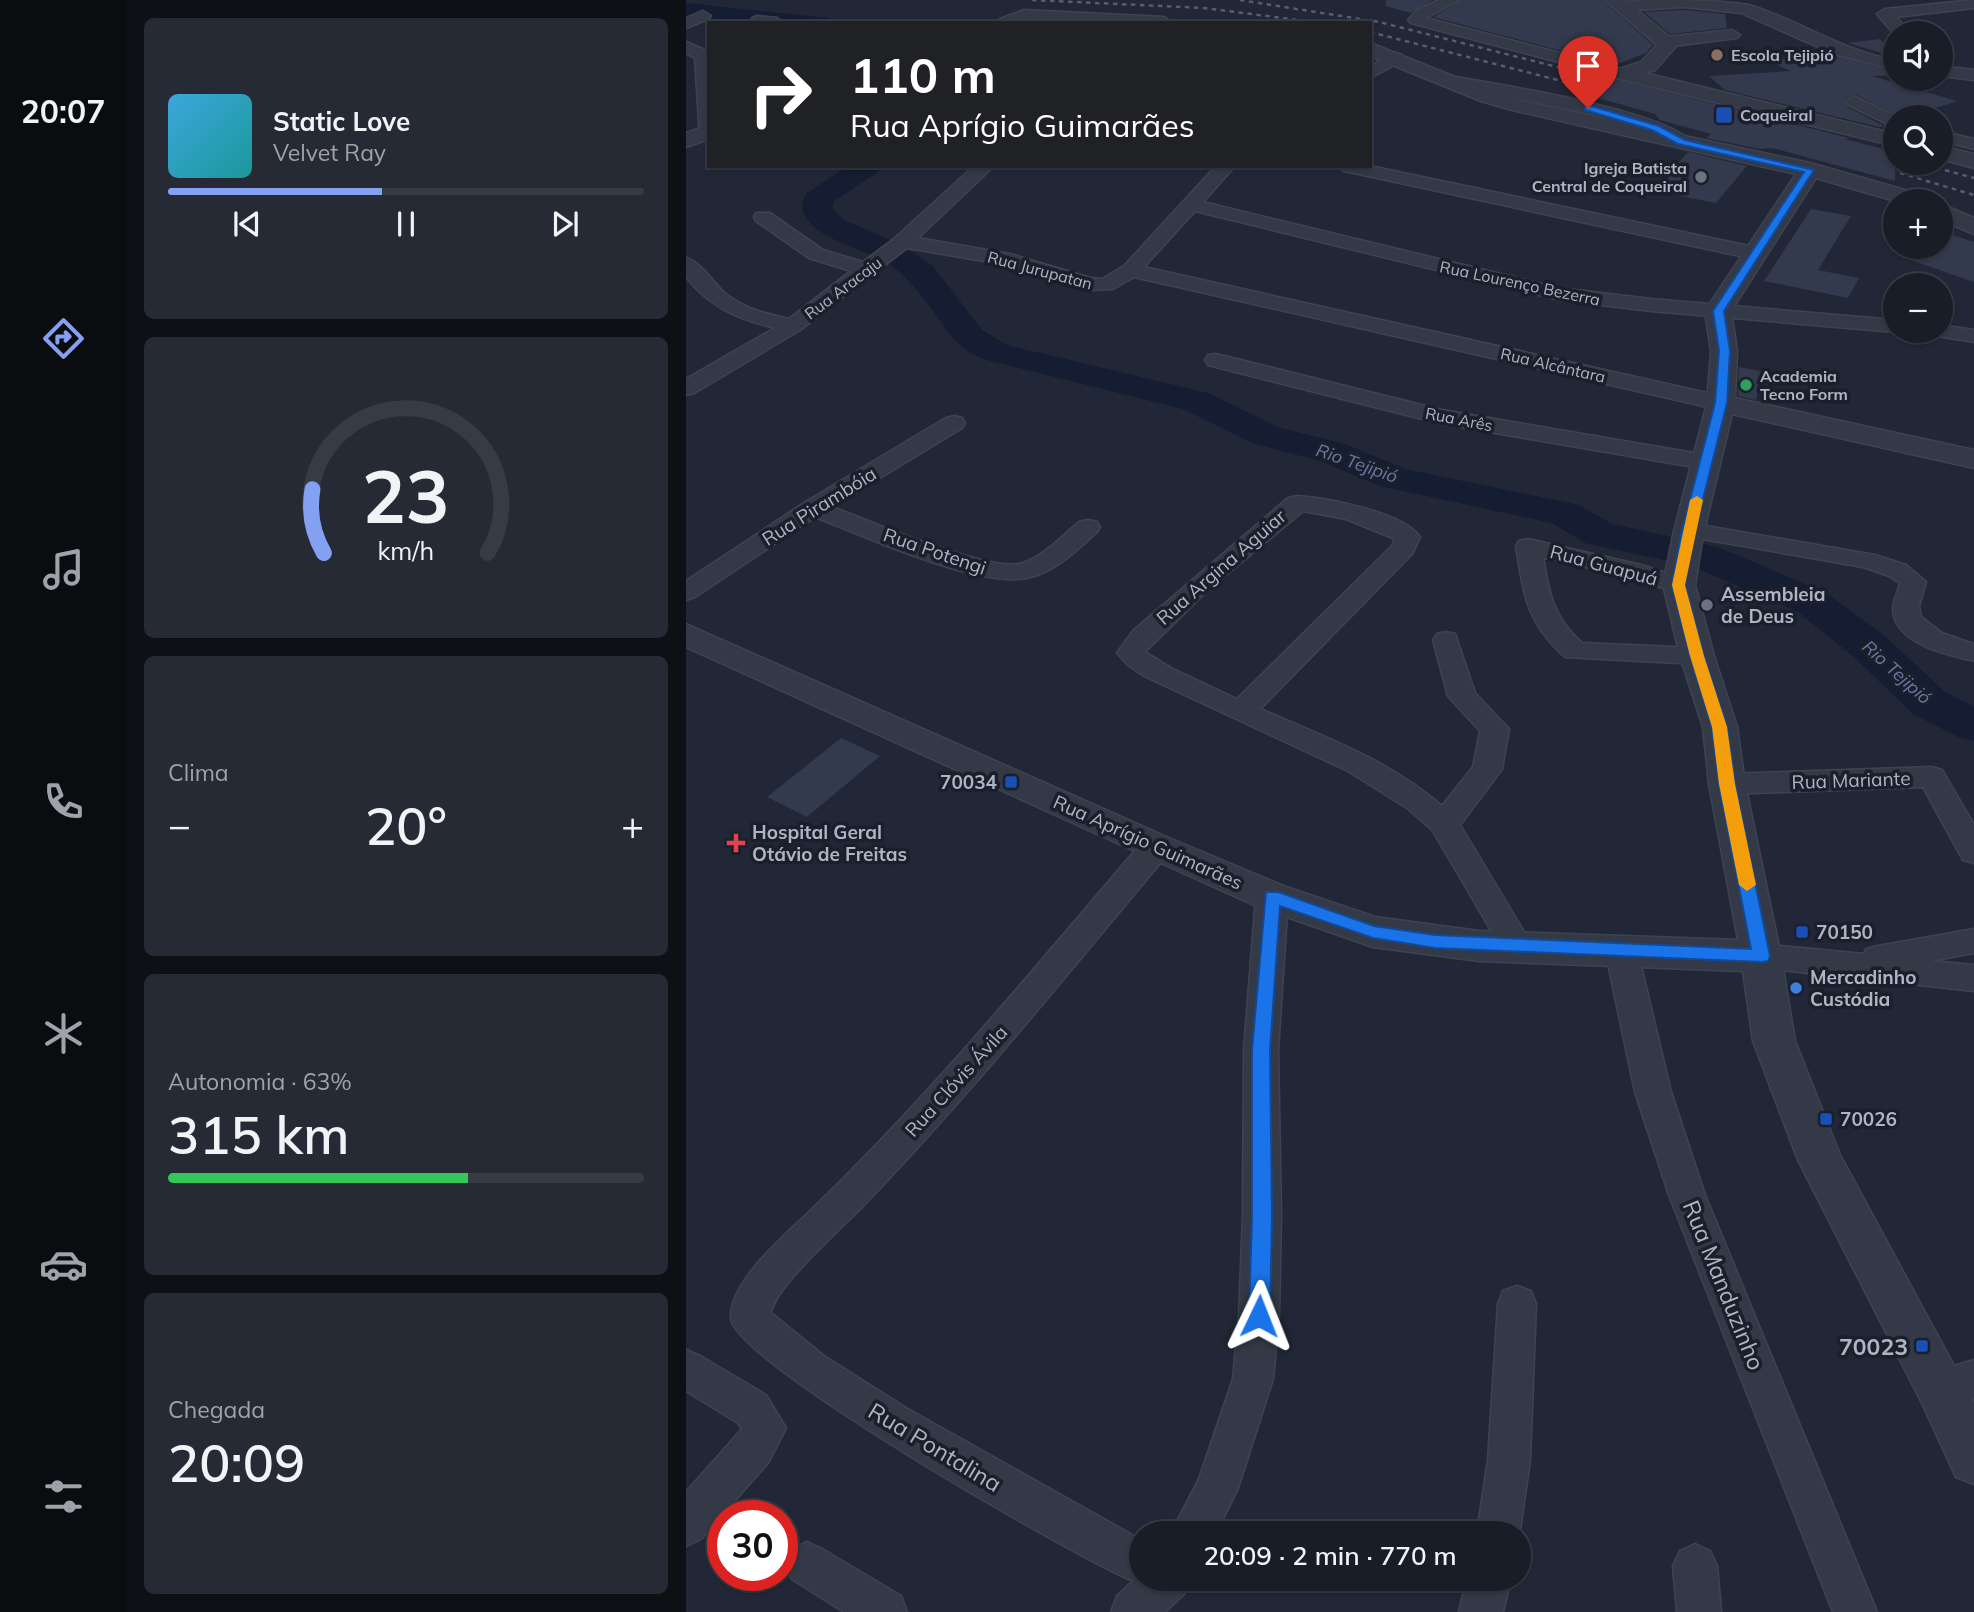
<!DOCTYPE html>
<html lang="pt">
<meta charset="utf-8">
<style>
body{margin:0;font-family:Mulish,sans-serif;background:#262a34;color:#f1f3f6;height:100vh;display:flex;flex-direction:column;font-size:26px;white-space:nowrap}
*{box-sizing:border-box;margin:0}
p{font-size:23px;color:#9fa2a8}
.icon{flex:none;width:38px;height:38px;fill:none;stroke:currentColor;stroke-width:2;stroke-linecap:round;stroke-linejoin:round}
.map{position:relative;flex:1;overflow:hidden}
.sheet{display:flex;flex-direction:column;gap:18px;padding:18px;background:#0e1016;width:560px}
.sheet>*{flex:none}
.top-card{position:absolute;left:21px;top:21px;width:665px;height:147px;border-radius:0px;box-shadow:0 2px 5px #0004,0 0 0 2px #373b45;background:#202124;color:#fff;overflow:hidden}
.fabs{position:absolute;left:1197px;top:21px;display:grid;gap:14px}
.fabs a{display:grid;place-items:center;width:70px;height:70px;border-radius:50%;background:#191d28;box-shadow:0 2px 5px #0004,0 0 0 2px #373b45;font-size:35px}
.speed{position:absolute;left:21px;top:1500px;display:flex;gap:14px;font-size:35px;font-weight:700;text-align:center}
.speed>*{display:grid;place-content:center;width:91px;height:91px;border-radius:50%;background:#191d28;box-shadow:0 2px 5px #0004,0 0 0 2px #373b45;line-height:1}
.speed .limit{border:10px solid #d22;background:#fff;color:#111}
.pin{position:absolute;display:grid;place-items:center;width:60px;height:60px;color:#fff;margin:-72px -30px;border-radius:50% 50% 50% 0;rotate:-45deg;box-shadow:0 0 7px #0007}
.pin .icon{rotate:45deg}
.me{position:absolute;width:77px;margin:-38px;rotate:2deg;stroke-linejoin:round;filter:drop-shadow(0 0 5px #0008)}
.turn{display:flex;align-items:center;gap:24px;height:147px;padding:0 28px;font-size:32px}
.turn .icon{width:91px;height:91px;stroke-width:2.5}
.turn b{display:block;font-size:49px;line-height:60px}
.big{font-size:52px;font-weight:600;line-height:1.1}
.sheet .tile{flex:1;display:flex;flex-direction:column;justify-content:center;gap:10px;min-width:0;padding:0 24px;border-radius:10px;background:#262a34}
.sheet .dial{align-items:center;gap:0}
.dial svg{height:182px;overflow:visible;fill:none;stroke:#373b45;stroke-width:7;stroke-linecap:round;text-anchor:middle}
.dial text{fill:#f1f3f6;stroke:none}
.song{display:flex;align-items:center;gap:21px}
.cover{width:84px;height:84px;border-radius:10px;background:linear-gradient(135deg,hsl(200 70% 55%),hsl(180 70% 35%))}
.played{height:7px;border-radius:4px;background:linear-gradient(90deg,#84a0f3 45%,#373b45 45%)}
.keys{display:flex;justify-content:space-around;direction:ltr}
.heat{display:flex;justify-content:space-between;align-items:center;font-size:38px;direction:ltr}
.charge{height:10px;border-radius:5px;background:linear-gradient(90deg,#34c759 63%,#373b45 0)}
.trip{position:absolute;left:443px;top:1521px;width:402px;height:70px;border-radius:35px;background:#191d28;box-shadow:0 2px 5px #0004,0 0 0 2px #373b45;font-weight:600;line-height:70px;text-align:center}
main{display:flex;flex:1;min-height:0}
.menu{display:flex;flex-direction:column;width:126px;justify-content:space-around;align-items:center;background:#0a0c10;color:#9fa2a8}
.menu .icon{width:49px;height:49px}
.menu .active{color:#84a0f3}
.menu b{font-size:32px;color:#f1f3f6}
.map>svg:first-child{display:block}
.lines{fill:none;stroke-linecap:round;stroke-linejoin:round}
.river{fill:#151d33;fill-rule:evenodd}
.building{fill:#333a4d}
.minor-casing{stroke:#3e4351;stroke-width:3}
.tertiary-casing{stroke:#3e4351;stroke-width:3}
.minor{fill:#343947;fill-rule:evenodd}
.tertiary{fill:#343947;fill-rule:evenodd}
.rail{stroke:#565d6e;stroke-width:2.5;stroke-dasharray:4.5 4.5;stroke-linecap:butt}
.route{fill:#1a73e8;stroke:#114b97;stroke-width:2}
.slow{fill:#f59e0b}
.education-dot{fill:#8d6e63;stroke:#1a1f2b;stroke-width:2.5}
.transit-dot{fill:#1a4fb4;stroke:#1a1f2b;stroke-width:2.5}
.worship-dot{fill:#6b7280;stroke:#1a1f2b;stroke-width:2.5}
.leisure-dot{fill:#2e9e5b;stroke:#1a1f2b;stroke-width:2.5}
.health-dot{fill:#e0444e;stroke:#1a1f2b;stroke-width:2.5}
.shop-dot{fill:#3f7fe0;stroke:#1a1f2b;stroke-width:2.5}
.labels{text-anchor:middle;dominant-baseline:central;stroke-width:7;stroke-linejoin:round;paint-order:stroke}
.far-poi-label{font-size:16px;font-weight:bold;fill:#afb4c4;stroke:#1a1f2b;text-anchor:start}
.far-street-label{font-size:16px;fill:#afb4c4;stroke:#1a1f2b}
.far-water-label{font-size:18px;font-style:italic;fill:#6879a2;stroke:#1a1f2b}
.street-label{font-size:19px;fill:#afb4c4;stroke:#1a1f2b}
.poi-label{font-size:19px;font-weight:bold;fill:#afb4c4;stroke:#1a1f2b;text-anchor:start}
.near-street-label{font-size:23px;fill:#afb4c4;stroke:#1a1f2b}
.near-poi-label{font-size:23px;font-weight:bold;fill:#afb4c4;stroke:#1a1f2b;text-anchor:end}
</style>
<main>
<nav class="menu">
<b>20:07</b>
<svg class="icon active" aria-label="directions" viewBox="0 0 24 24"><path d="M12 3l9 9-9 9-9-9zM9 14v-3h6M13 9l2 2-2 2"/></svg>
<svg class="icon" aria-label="music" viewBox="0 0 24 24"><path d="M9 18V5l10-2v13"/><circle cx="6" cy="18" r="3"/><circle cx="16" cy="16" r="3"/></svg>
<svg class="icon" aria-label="phone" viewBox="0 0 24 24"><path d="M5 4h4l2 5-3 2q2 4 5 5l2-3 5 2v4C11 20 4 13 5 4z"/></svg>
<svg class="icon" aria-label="climate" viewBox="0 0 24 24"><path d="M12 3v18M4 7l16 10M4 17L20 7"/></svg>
<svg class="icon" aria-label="car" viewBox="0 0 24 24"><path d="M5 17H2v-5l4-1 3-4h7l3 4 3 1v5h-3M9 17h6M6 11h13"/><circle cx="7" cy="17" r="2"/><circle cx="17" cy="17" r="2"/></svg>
<svg class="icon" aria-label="filters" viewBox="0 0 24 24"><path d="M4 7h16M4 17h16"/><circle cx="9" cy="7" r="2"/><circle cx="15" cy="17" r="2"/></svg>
</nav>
<section class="sheet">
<div class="tile">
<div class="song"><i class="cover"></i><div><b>Static Love</b><p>Velvet Ray</p></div></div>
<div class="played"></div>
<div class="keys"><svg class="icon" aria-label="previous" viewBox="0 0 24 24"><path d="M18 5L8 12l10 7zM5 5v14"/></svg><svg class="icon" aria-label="pause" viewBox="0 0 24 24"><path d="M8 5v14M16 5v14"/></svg><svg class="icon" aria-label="next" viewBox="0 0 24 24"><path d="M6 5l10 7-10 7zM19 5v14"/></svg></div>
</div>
<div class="tile dial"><svg viewBox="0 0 100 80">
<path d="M14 69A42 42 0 1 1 86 69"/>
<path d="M14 69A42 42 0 0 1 9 41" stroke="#84a0f3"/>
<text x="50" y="56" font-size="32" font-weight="700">23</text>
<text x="50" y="72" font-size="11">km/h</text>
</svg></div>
<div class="tile"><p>Clima</p>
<div class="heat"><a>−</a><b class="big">20°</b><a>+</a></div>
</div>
<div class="tile"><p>Autonomia · 63%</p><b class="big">315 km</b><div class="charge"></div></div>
<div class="tile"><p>Chegada</p><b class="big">20:09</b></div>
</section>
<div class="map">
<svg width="1288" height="1612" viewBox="0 0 1288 1612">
<rect width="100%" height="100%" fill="#212736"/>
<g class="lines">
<path class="river" d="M0,3l143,15 3,5h-104l-42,-6z
M162,166h35l-5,6 -45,30v7l11,11 58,25 30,20 50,65 25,15 201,48 70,34 70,18 57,24 174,36 33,19 106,23 110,47 57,42 60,56 29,15v34l-16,-4 -45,-23 -60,-58 -55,-44 -107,-46 -106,-23 -33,-20 -172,-37 -60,-25 -68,-18 -69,-34 -200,-50c-8,-4 -17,-8 -23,-14 -7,-5 -12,-14 -17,-21 -19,-24 -35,-51 -63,-65 -20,-10 -98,-31 -73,-66z"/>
</g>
<path class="building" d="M700,0h47l-23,13 -24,-7z
M775,0h141l51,45 -7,8 -31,12 -49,-16 -4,2 -129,-34z
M998,10l41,4 2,14 -57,6 -26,-22z
M1193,39l16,13v5l-47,-14z
M1133,50l76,22v3l-23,1 85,25 -49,16h-8l-45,-23 -10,5 2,8 37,19 -5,1 -154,-37 -16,-14 82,-5 -20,-9z
M921,77l242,61 -4,1 50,13v29l-123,-33 -12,1 -54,-11 5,-4 -51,-14 -5,-6 -75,-21z
M1002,152l59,14 -31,37 -63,-12z
M1125,209l40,7 -33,54 41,8 -11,20 -84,-17z
M1266,235l22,7v40l-61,-21 22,-14h6v-4z
M1053,367l22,4 -5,29 -18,-4z
M155,738l39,18 -73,61 -40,-20z"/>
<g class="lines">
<g class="minor-casing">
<path id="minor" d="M753,0h20l-33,18 203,53 2,3 -8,5 -212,-56 -3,-3 9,-10z
M960,0c34,0 70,0 103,5 50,15 93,46 146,55v10l-63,-17 -91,-40 -57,-6 -62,4 -7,-4 7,-4z
M1288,0v8l-78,9 14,16 -15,2 -18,-21 8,-5z
M17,11l8,5 -3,3 -22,9v-10z
M71,16l20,2 7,5h-33l1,-5z
M1046,30l8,5 -3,3 -72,9 -8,-5 8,-5z
M0,42l19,8 4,5v87l-9,-5 -5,-79 -9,-5z
M710,53l6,2 2,3 -2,3 -32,17v-12z
M1255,66l33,4v10l-33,-4z
M764,76c46,8 214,34 241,66l-9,5 -90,-33 -148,-30 -2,-3z
M1168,96l43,21 -2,11 -47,-23 -2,-4z
M1255,131l33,8v10l-33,-8z
M288,166h20l-76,72 92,16 81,24 11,1 22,-13 92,-100h19l-32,36 356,86 92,11 244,21v11h6l-6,1 -244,-21 -92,-11 -364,-89 -51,56 577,129 8,2 3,5 -3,5 -8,2 -587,-133 -21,12 -24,1 -82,-25 -100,-17 -107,82 -106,63 -8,2v-16l89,-51c-37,-9 -65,-21 -89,-51v-19c16,4 28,27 41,37 18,14 40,19 62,24l62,-48 -42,-13 -53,-37 -2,-4 2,-4h14l53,37 40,12 31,-23z
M649,166h35l384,81 10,6 -10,6 -410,-88z
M1255,325l33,5v12l-43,-7 -3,-4h13z
M530,354l226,56 264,45 8,2 4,5 -4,5 -8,2 -264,-45 -234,-59 -3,-5 3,-5z
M268,416l8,2 3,5 -3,5 -130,79c37,13 158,67 191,56 21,-7 39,-27 56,-41l9,-2 9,2 3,5 -3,5c-20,18 -40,38 -66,45 -48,14 -167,-41 -216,-60l-120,80 -9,3v-19l118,-78 142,-85z
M611,496c29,2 106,16 123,41l-8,17 -152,155c63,27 129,51 182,97l31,-39 7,-36 -32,-35 -15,-56 4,-6 9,-2 9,2 20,59 34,36 -7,40 -42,56 73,122 -5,9 -11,3 -11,-3 -73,-125 -26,-23 -59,-37 -204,-95 -16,-11 -11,-12 16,-22 155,-133zM617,511l43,8 49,20 -3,7 -155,153 -64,-30 -28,-17 63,-62z
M1003,523l186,32 31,10 20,17 -7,24 2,11 21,16 32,11v17c-26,-6 -79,-17 -81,-51 0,-9 5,-18 7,-27l-11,-7 -26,-9 -183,-32 -3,-5 3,-5z
M842,539l113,26 47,15 4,5 -4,5 -9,3 -54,-17 -82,-19c6,36 10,61 39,86l115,5 10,2 3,6 -3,6 -10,2 -132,-7c-39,-35 -41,-62 -49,-111l3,-5z
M1246,767l10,3 32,55v38l-11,-3 -40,-73 -196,7 -10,-3 -5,-7 5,-7 10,-3z
M470,836l11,3 4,8 -4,8c-99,118 -196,239 -303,350 -21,22 -89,81 -93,108l53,43 82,52 235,132v38h49l-6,16 -19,18h-54l6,-16 16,-15c-54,-22 -401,-220 -402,-263 -2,-36 54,-83 78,-106 121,-116 227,-246 336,-373z
M586,885l11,4 5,8 -10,153 3,166 -2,100 -6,63 -35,109 -22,45h-45l28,-54 34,-100 6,-63 4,-100 1,-166 12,-153 5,-8z
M1288,929v24l-43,8 43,4v26l-213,-23 -12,-3 -4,-9 4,-9 12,-3 103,10 2,-5 12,-3z
M935,937l11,3 5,9 34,143 34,103 172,417h-44l-164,-417 -34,-103 -30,-143 5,-9z
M831,1286l14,5 5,13 -6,156 -11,77v-4h-42l11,-73 10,-156 5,-13z
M0,1350l14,6 66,39 20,33 -18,35 -67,76 -15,7v-54l56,-63 -4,-6 -52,-32z
M1288,1360v38l-33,9 -14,-5 -6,-14 6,-14z
M121,1542l15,7 79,47 6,16h-63l-52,-33 -7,-15 7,-15z
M1009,1544l15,7 7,15 4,46h-44l-4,-46 7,-15z
M781,1578h44l-8,34h-44z"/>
</g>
<g class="tertiary-casing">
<path id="tertiary" d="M919,0h20l53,44 -23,26 -10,3 250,61v12l-279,-68 -3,-4 3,-4 25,-8 16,-17z
M338,10l140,7 9,6h-175l2,-4z
M684,43l125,50 28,8 287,62 116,33 3,5h-34l-79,-23 -85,133 6,40 -2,47 239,52v18l-242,-54 -29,121 -8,50 19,71 23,71 8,57 36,172 14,85 45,114 134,248v81l-18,-7 -33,-72 -125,-245 -45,-119 -10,-70 -264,-10 -106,-14 -115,-40 -572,-260v-23l483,214 117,49 89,30 104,14 259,9 -29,-156 -6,-57 -23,-71 -17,-71 10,-50 34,-132 4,-52 -6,-40 91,-137 -284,-64 -31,-9 -111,-45z
M23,125v14l-23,8v-14z
M1255,146l33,8v14l-33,-9z
M1255,204l33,14v16l-33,-14z"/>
</g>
<use href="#minor" class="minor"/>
<use href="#tertiary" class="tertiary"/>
<path class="rail" d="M346,0l172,8 118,15
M554,0l139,22 226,57
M684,32l219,56
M1233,163l55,15
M1214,173l74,22"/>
</g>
<path class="route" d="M902,105l71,21 26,14 129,30 -90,141 6,40 -3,52 -33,132 -9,50 19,71 23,71 8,57 35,172 -2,5 -6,1 -327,-14 -62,-10 -93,-32 -10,144 2,166 -2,100 -3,7 -8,3 -7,-3 -3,-7 3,-100v-166l14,-158h12l96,34 61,9 316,14 -32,-165 -7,-57 -22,-71 -18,-71 9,-50 34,-132 4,-52 -6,-40 91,-139 -126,-28 -26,-14 -67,-20v-4z"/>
<path class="slow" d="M1011,496l6,4 -18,85 19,71 23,71 8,57 21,101 -9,6 -8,-6 -20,-101 -7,-57 -22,-71 -18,-71 18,-85z"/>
<circle class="education-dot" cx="1031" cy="55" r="7"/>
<g class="transit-dot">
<rect x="1029" y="106" width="18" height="18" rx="3.5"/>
<rect x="318" y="775" width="14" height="14" rx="3.5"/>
<rect x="1109" y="925" width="14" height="14" rx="3.5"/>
<rect x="1133" y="1112" width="14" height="14" rx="3.5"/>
<rect x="1229" y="1339" width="14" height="14" rx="3.5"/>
</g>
<g class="worship-dot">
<circle cx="1015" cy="177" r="7"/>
<circle cx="1021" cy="605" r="7"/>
</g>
<circle class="leisure-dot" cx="1060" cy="385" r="7"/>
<path class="health-dot" d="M46.5 832.5h7v7h7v7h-7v7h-7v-7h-7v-7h7z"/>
<circle class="shop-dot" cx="1110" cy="988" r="7"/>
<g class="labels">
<g class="far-poi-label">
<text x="1045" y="55">Escola Tejipió</text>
<text x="1054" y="115">Coqueiral</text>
<text x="1001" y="168" text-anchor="end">Igreja Batista<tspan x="1001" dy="18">Central de Coqueiral</tspan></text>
<text x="1074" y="376">Academia<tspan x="1074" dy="18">Tecno Form</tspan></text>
</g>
<g class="far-street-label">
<text transform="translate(354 270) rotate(15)">Rua Jurupatan</text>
<text transform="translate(834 283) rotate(12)">Rua Lourenço Bezerra</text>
<text transform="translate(157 288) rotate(-37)">Rua Aracaju</text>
<text transform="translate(867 365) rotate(13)">Rua Alcântara</text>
<text transform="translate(773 419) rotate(11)">Rua Arês</text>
</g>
<g class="far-water-label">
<text transform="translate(671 463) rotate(19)">Rio Tejipió</text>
<text transform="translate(1211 672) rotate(42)">Rio Tejipió</text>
</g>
<g class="street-label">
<text transform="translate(133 506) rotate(-32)">Rua Pirambóia</text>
<text transform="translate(249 551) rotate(19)">Rua Potengi</text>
<text transform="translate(918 565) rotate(15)">Rua Guapuá</text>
<text transform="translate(535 567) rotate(-41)">Rua Argina Aguiar</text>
<text transform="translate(1165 780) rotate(-2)">Rua Mariante</text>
<text transform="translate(462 842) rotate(24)">Rua Aprígio Guimarães</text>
<text transform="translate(270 1081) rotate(-48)">Rua Clóvis Ávila</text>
</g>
<g class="poi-label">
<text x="1035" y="594">Assembleia<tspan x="1035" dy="22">de Deus</tspan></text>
<text x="311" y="782" text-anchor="end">70034</text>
<text x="66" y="832">Hospital Geral<tspan x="66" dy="22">Otávio de Freitas</tspan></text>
<text x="1130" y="932">70150</text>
<text x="1124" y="977">Mercadinho<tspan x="1124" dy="22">Custódia</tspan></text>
<text x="1154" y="1119">70026</text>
</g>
<g class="near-street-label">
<text transform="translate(1038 1285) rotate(68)">Rua Manduzinho</text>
<text transform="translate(249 1447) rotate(31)">Rua Pontalina</text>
</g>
<g class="near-poi-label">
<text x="1222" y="1346">70023</text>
</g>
</g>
</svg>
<div class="fabs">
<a><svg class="icon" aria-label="sound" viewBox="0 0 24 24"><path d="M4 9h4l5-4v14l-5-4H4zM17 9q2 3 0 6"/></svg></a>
<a><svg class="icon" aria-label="search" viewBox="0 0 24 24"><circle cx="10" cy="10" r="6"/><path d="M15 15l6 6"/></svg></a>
<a>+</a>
<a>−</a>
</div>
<div class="speed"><div class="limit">30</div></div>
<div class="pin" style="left:902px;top:108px;background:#d93025"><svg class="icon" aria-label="arrive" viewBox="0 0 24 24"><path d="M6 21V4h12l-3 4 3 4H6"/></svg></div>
<svg class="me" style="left:573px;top:1316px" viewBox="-20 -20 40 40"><path d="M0-17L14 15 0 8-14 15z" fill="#1a73e8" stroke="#fff" stroke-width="4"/></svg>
<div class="trip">20:09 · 2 min · 770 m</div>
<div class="top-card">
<div class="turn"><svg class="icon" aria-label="right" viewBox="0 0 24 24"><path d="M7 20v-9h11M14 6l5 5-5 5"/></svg><div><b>110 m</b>Rua Aprígio Guimarães</div></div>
</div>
</div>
</main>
